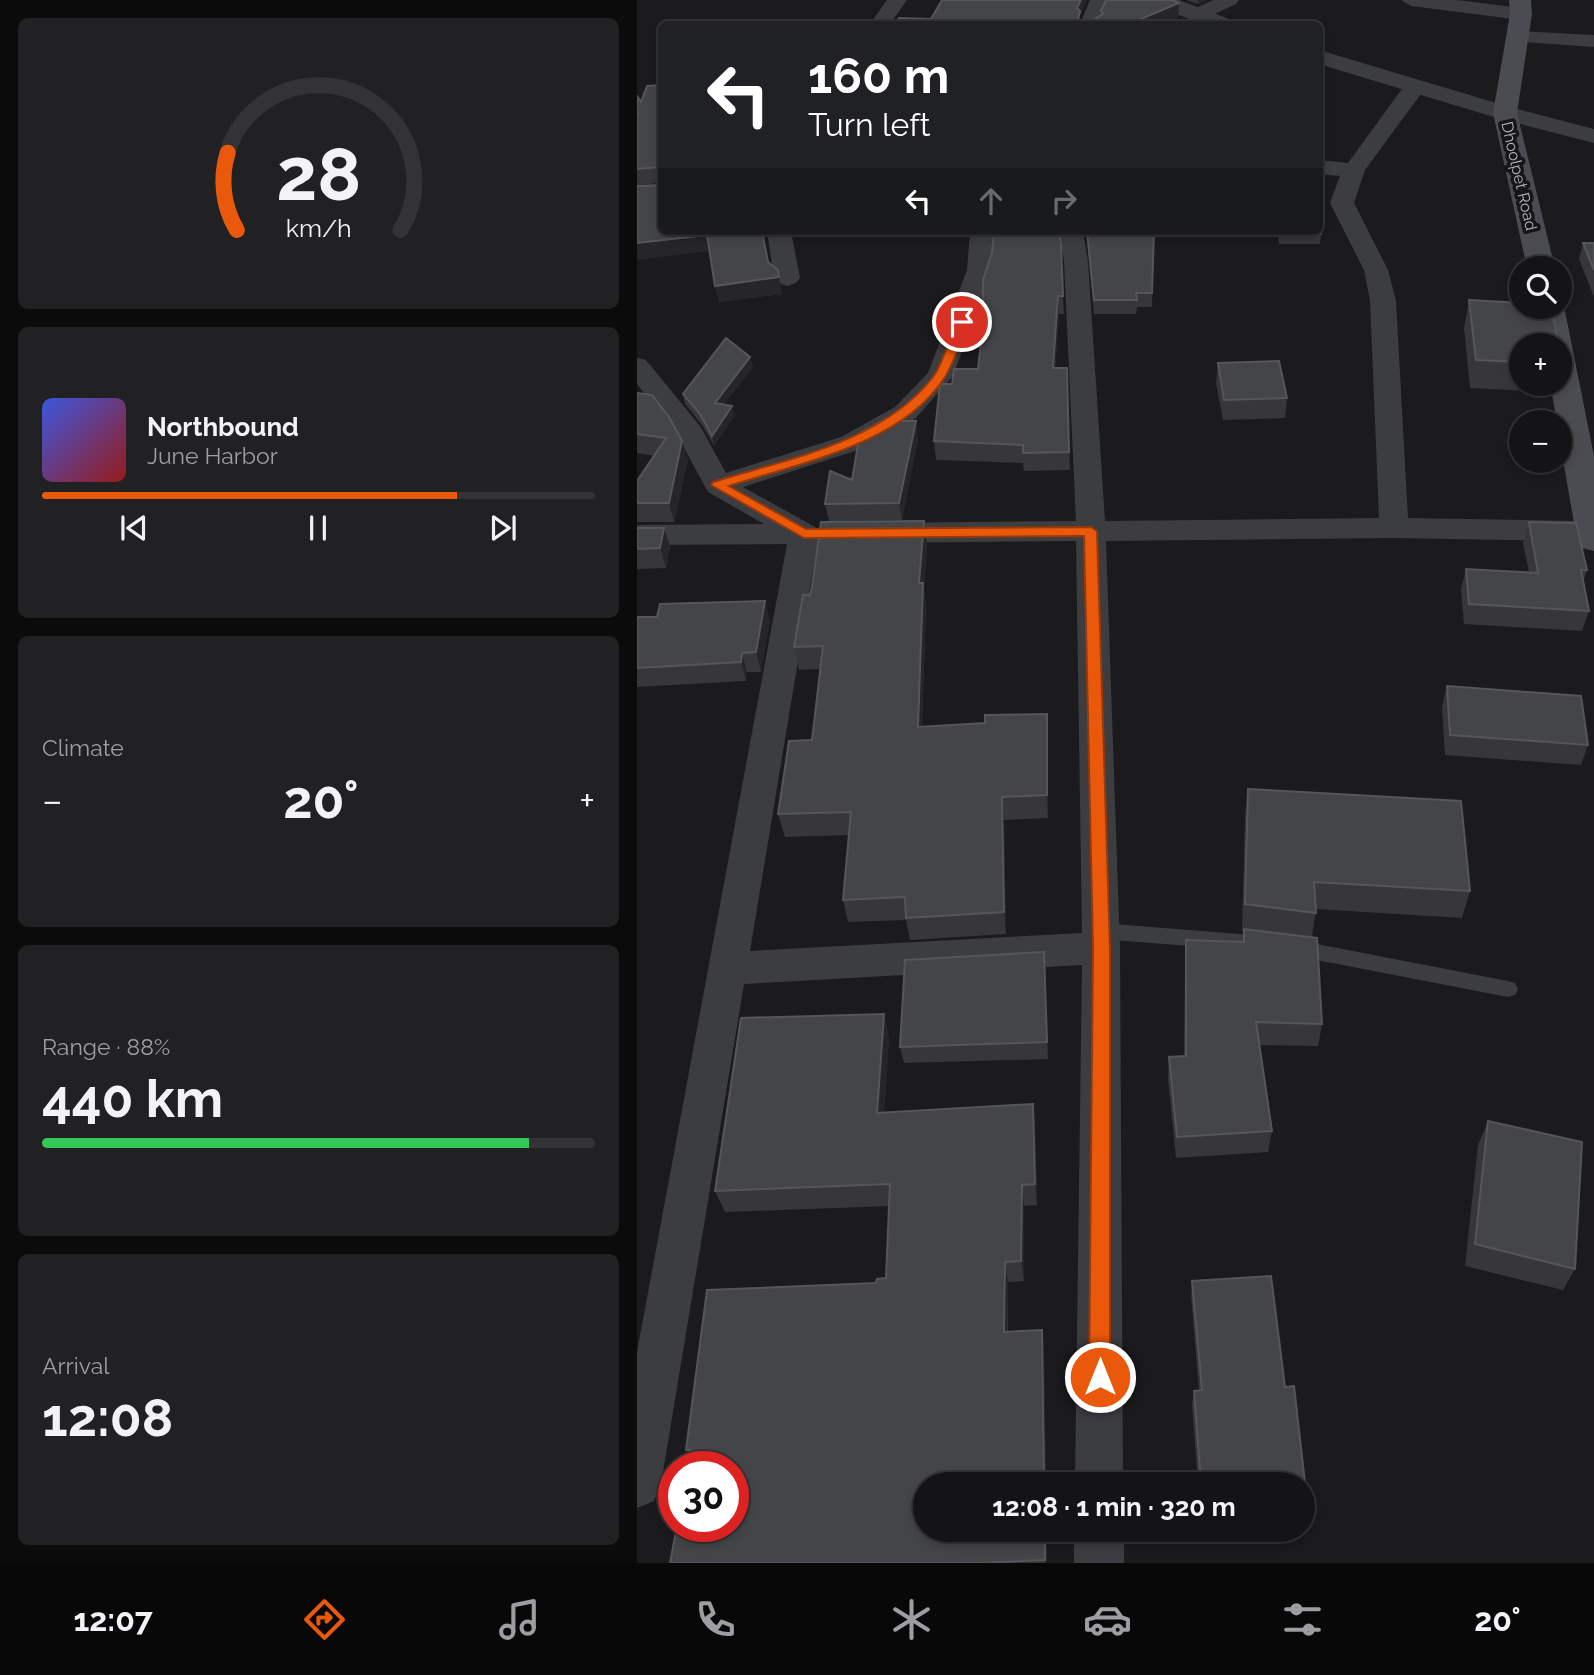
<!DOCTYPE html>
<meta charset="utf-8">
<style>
body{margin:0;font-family:Raleway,sans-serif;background:#212123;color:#f1f3f6;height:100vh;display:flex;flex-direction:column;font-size:26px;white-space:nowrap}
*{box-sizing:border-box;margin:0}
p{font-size:23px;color:#9d9ea1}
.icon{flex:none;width:38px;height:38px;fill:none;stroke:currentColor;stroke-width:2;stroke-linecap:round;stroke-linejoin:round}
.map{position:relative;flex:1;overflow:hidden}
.sheet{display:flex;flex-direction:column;gap:18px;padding:18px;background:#0b0b0c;width:637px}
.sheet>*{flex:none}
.guide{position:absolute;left:21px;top:21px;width:665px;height:214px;border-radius:10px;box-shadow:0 4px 10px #0003,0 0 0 2px #333335;background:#202124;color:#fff;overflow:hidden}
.controls{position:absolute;left:872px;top:256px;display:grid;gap:14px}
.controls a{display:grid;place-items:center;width:63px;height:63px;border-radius:50%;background:#141416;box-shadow:0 4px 10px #0003,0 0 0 2px #333335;font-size:35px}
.speed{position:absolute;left:21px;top:1451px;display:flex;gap:14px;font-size:35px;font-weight:700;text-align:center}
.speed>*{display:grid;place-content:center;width:91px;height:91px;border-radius:50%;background:#141416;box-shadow:0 4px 10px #0003,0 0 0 2px #333335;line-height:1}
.speed .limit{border:10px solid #d22;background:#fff;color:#111}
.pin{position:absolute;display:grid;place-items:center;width:60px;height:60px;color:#fff;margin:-30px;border:4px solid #fff;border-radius:50%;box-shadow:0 2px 7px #0007}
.me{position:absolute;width:77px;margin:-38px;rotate:0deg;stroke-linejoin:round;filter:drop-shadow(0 0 5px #0008)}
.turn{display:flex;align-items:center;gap:24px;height:147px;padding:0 35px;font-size:32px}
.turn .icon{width:91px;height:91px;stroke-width:2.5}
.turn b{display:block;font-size:49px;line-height:60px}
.lanes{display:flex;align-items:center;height:66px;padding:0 35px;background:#0003;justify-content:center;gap:35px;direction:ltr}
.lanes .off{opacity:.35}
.big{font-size:52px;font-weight:700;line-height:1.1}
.sheet .widget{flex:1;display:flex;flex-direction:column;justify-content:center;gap:10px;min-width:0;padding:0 24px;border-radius:10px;background:#212123}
.sheet .dial{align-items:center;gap:0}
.dial svg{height:182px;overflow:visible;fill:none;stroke:#333335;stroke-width:7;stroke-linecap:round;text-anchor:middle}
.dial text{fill:#f1f3f6;stroke:none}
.song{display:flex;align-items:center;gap:21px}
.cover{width:84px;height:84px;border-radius:10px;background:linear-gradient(135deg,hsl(230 70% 55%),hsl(0 70% 35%))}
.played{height:7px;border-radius:4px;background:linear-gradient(90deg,#ea580c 75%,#333335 75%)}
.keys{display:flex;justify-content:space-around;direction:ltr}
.heat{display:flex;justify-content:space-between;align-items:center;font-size:38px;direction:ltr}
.charge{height:10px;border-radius:5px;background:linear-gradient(90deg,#34c759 88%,#333335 0)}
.trip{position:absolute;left:276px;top:1472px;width:402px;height:70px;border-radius:35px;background:#141416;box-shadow:0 4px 10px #0003,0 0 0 2px #333335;font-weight:700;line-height:70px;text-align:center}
.tabs{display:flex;height:112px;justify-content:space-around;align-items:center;background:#080809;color:#9d9ea1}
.tabs .icon{width:49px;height:49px}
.tabs .active{color:#ea580c}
.tabs b{font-size:32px;color:#f1f3f6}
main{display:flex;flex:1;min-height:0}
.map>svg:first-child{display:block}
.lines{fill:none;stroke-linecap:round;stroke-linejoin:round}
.service{fill:#3c3d41;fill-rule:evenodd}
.minor{fill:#3c3d41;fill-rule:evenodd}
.tertiary{fill:#3c3d41;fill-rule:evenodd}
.secondary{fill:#4a4c51;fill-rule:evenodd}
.wall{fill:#37373b}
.shaded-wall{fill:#262629}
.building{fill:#444548;stroke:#55565a;stroke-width:2}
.route{fill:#ea580c;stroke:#983908;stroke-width:2}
.labels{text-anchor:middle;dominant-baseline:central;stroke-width:7;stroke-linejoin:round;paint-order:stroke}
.far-street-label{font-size:16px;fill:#afb3bb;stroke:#161618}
</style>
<main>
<section class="sheet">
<div class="widget dial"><svg viewBox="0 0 100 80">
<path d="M14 69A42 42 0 1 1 86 69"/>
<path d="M14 69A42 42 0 0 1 10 35" stroke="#ea580c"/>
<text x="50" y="56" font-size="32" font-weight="700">28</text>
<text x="50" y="72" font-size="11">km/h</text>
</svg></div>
<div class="widget">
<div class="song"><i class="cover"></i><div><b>Northbound</b><p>June Harbor</p></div></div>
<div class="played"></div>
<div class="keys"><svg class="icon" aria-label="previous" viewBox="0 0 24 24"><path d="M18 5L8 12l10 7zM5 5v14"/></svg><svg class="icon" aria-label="pause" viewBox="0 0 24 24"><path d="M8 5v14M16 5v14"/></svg><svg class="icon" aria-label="next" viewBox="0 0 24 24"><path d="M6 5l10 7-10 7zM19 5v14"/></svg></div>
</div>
<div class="widget"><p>Climate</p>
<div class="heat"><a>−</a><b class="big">20°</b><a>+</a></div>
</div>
<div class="widget"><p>Range · 88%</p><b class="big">440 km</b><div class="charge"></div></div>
<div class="widget"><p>Arrival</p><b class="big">12:08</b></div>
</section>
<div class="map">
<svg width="957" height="1563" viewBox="0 0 957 1563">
<rect width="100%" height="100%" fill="#1b1b1d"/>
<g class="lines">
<path class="service" d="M464,923l164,13 7,2 3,6 -3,6 -7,2 -164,-13 -7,-2 -2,-6 2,-6z
M659,940l212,41 7,2 3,6 -3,6 -7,2 -212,-41 -7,-2 -3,-6 3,-6z"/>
<path class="minor" d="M250,0h20l-17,24h-20z
M453,0h20l-10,24h-20z
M576,0h26l-3,4 -32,15h-14l-3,-4 3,-4z
M764,0h56l64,8 7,2 3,4 -3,4 -7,2 -110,-14z
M880,31l77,4v12l-84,-6 -3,-4 3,-4z
M778,81l8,1 3,5 -61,83 -11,33 34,67 8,31 12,217 167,3 11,3 4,7 -4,7 -11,3 -181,-3 -288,3 14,407 3,536h-48l7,-519 -338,19 -83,500 -7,17 -17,7v-156l150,-808 -150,1v-20l127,-1 -56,-32 -31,-57 -40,-51v-26l9,2 54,66 26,47 115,-36 54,-30 33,-34 39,-103 3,-39h24l-3,39 -38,106 -38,43 -54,30 -118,38 72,40 4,7 -69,417 332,-18 -6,-392 -198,2 -11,-3 -4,-7 4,-7 11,-3 198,-2 -12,-260 -5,-30h24l5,30 17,260 274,-3 -9,-217 -6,-31 -34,-67 10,-27 -21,-2v-14l29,3 59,-81z
M130,231h24l9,47 -4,5 -9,3 -9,-3 -4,-5z
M437,1530h50v33h-50z"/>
<path class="tertiary" d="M512,0h30l50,19 3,5h-29l-51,-19z
M682,50l194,58 81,21v14l-97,-25 -178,-54z"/>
<path class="secondary" d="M872,0h22l1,14 -15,99 38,155h-28l-34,-155 17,-99z
M923,300l4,6 30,150v95l-12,-3 -5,-8 -18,-103v-15h-2l-7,-39h9v-38h-16l-7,-39h23z"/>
</g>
<path class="wall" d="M549,0h21l-9,4z
M0,96l131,166 14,32 -63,8 -10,-51 -50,-68 -22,2z
M449,231h68l-2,76h-15l-1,7h-42z
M641,231h41l2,3 -1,10h-41z
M364,233l62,63 1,18h-5l-4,54h12l3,102 -46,1 -1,-8 -87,-3 -2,-19 18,-57 26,-15z
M946,243h11v54l-15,-38z
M832,300l52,45v38h30l-2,9 -79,-4 -6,-60z
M113,357l3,10 -29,37 10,12 -20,30 -12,-21 -17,-21 -2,-10z
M581,363l69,35 -2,20 -62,2 -7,-37z
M0,393l51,67 -14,62h-37v-41l18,-25 -18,-3z
M281,439l-16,81 -73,1 -4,-17 27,-24z
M287,521l3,24 -3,44 2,18 -4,120 126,10v81l-44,2 2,114 -96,6 -4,-20 -58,2 -5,-22 6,-65 -64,2 -7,-23 34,-74 8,-71 -21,1 -5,-23z
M892,522l58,48 -4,12 6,29 -7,20 -118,-7 -3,-35 5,-20 63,3 -6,-29z
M0,528h27l6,19 -4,21 -29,1z
M0,617l133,3 -9,52h-14l-1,9 -109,6z
M810,686l141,59 -7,20 -136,-10 -3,-49z
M611,789l222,102 -8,27 -146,-9 -4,28 10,87 -4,22 -59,-1 13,86 -4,21 -92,6 -8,-79 1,-22 15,-1 1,-93 1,-23 56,2 2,-11h-2l3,-115z
M408,970l3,89 -144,4 -4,-16z
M247,1014l5,24 -5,74 149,-8 2,23 2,78 -13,1v75l-16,1v50l34,-2 2,19 2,135h-120l120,46 1,33h-377l19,-108 -3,-5 190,-167 10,-5 3,-72 -164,6 -10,-21z
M851,1121l87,148 -12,21 -98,-24 13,-121z
M555,1281l93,106 20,96 -1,5v-4h-106l-6,-80 2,-13 5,-1 -8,-94z"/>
<path class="shaded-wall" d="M444,0h6l-7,17v7h-3v-16z
M561,0h9l-9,4z
M542,3l-1,15 -15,6h-34z
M70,235l3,16 -73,9v-17z
M142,277l3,17 -63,8 -4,-16z
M421,296l1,18 -5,72 -1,-18z
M113,357l3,10 -36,46 -2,-10z
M95,406l2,10 -20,30 -2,-10z
M279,421l2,18 -16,81 -3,-17z
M45,441l6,19 -14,62 -5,-19z
M287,521l3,24 -3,44 2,18 -5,144 -3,-24 1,-144z
M27,528l6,19 -4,21 -6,-20z
M128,601l5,19 -9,52 -5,-20z
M105,653l5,19 -1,9 -5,-19z
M410,714l1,23v81l-1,-23z
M365,797l2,23 2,114 -2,-22z
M247,1014l5,24 -6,97 -6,-22z
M396,1104l2,23 2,78 -2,-21z
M385,1185l2,21v75l-3,-20z
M368,1262l3,20 -1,69 -3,-19z
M405,1330l2,19 2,135h-2z
M408,1530h1l1,33h-2z"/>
<path class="building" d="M305,0h139l-4,8 3,3 -3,13 -7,-1v1h-175l4,-6 32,1z
M469,0h66l7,3 -50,21h-42l16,-10 -2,-3z
M24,85v146h101l6,31 10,8 1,7 -64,9 -8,-51 -70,8v-57l22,-1v-18l-22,2v-53l1,-3h-1v-17l4,6 6,-16z
M682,222l2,12h-41v-3h39z
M364,231h58l2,13 2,52h-5l-5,72h14l2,84 -46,1v-8l-89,-4 6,-57h12l2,-15h24l4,-36 1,-53 9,-27 2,-20h7z
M450,231h67l-2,62h-16l1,7h-43z
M946,243h11v27z
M832,300l52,3v3h24l3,11 6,3 4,25h-37v17l-45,-2z
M89,338l24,19 -35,46 17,3 -20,30 -12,-22 -17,-20z
M642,361l8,37 -63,2 -6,-37z
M0,393l15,2 17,22 13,24 -13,62h-32v-22l29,-43 -29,-4z
M245,421h34l-17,82 -74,1 5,-33 22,9 8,-47z
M287,521l-5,62h4l-5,144 67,-4v-8l62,-1v81l-45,2 2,115 -98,6 -1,-21 -62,3 8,-88 -73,2 11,-73 23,-1 11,-94 -29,1 9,-52h7l2,-8 9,-65z
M892,522l47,1 11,47h-6l8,41 -120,-7 -3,-35 72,4z
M0,528h27l-4,20 -23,1z
M128,601l-9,51 -14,1 -1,9 -104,6v-51h20l3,-13z
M810,686l134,10 7,49 -138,-10z
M611,789l213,12 9,90 -156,-9 2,31 -71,-9z
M607,929l73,9 5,86 -66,-2 16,109 -95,6 -8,-80 17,-1v-116l58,2z
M407,952l3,90 -147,5 5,-87z
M247,1014l-7,99 156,-9 2,80 -13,1 -1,76 -16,1 -1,70 38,-2 2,154h-118v46h119v30l-65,3h-310l7,-37h56v-60h-46l3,-16h-4l21,-160 169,-7 1,-4 9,-1 4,-94 -175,7 26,-173z
M851,1121l94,21 -7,127 -100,-25z
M634,1276l14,111 9,-1 11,97 -104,1 -7,-93 8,-1 -10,-109z"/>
<path class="route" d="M325,319l6,3c-7,18 -13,39 -23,55 -42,67 -145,86 -216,109l77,43 285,-2 6,4 13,417v429l-3,7 -7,3 -8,-3 -3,-7 4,-429 -9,-412 -280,2 -93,-53 2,-3c76,-24 168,-39 220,-105 11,-15 16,-38 23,-55z"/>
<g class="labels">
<g class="far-street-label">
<text transform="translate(882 176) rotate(77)">Dhoolpet Road</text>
</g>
</g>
</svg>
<div class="controls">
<a><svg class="icon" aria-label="search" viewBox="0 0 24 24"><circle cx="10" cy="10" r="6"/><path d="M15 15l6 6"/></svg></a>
<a>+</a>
<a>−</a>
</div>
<div class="speed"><div class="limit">30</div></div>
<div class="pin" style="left:325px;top:322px;background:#d93025"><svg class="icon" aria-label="arrive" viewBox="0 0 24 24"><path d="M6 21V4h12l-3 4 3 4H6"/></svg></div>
<svg class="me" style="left:463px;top:1377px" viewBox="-20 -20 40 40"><circle r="17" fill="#ea580c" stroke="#fff" stroke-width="3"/><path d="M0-11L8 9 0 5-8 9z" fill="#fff"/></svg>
<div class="trip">12:08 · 1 min · 320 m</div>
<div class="guide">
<div class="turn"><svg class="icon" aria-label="left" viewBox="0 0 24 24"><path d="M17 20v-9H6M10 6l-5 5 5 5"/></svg><div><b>160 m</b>Turn left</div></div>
<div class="lanes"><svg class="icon" aria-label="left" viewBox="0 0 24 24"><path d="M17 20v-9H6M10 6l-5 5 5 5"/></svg><svg class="icon off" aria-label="ahead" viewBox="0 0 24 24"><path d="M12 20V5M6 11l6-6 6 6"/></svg><svg class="icon off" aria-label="right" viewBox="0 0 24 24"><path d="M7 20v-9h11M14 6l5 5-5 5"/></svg></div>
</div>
</div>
</main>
<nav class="tabs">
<b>12:07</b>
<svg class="icon active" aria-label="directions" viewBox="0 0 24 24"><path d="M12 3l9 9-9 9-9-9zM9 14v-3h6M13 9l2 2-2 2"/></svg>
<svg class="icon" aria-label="music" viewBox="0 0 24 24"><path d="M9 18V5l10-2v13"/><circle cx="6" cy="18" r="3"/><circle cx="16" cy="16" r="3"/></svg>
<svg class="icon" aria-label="phone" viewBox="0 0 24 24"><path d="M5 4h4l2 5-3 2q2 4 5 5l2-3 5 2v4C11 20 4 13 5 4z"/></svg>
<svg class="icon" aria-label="climate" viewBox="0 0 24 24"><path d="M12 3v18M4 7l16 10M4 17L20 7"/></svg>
<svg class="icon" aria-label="car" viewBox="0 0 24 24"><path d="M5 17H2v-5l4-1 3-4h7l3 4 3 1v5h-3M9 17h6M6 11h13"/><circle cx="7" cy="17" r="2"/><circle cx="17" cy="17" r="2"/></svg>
<svg class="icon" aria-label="filters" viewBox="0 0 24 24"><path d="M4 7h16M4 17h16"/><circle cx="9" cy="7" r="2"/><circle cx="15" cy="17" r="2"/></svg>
<b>20°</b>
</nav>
